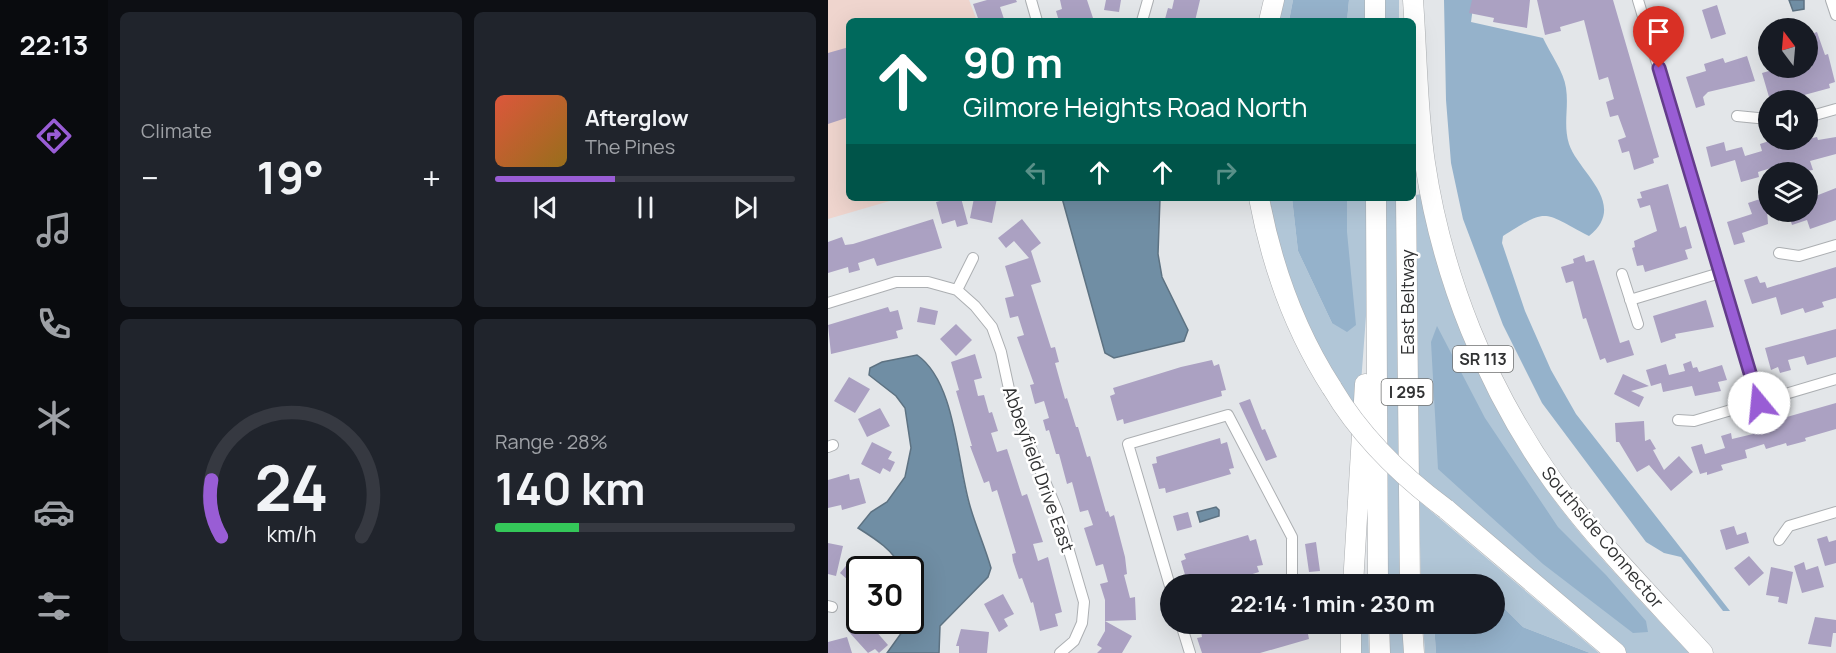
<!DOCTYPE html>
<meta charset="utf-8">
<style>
body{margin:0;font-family:Manrope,sans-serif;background:#20242c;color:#f1f3f6;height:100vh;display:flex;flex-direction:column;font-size:22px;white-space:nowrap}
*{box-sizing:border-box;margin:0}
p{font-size:20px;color:#9ea1a6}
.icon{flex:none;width:33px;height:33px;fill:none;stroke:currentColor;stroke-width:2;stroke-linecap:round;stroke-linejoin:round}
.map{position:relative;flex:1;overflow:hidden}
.details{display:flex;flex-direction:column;gap:12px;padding:12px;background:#0d0f14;width:720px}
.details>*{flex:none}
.banner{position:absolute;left:18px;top:18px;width:570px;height:183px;border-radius:9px;box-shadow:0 6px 24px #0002;background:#00695c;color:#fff;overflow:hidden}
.needle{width:39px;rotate:344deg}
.tools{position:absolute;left:930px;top:18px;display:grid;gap:12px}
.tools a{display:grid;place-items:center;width:60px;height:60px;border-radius:50%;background:#171b24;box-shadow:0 6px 24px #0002;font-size:30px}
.speed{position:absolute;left:18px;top:556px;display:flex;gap:12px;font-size:30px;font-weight:700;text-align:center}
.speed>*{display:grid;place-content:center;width:78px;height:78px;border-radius:50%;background:#171b24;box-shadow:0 6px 24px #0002;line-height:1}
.speed .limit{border:3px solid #111;border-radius:9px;background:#fff;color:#111}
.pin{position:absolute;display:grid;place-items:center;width:51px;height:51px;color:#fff;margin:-62px -26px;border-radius:50% 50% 50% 0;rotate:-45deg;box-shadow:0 0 6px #0007}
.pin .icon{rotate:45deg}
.me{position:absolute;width:66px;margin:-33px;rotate:343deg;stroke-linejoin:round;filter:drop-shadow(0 0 4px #0008)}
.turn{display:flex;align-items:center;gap:21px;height:126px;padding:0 18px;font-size:27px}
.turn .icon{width:78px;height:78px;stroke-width:2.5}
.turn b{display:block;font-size:42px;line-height:51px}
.lanes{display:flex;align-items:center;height:57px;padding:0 18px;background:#0003;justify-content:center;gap:30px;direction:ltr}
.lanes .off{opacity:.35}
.big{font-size:45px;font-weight:700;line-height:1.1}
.details .tile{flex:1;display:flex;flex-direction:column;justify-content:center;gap:9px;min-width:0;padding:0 21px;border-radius:9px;background:#20242c}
.details .dial{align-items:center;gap:0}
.dial svg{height:156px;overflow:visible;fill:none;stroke:#363941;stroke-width:7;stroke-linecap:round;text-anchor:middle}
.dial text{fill:#f1f3f6;stroke:none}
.song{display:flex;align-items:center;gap:18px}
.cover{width:72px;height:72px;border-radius:9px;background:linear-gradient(135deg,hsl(10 70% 55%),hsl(40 70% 35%))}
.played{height:6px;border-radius:3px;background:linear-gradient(90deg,#995dd5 40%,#363941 40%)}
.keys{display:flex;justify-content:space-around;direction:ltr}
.heat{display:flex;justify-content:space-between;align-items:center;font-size:33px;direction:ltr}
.charge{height:9px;border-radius:4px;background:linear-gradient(90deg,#34c759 28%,#363941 0)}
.details .tiles{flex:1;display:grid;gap:12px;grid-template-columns:repeat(2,1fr)}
.trip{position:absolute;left:332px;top:574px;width:345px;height:60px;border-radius:30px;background:#171b24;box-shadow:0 6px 24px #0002;font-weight:700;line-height:60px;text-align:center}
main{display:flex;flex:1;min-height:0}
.dock{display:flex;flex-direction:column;width:108px;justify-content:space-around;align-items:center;background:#090b0e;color:#9ea1a6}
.dock .icon{width:42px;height:42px}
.dock .on{color:#995dd5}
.dock b{font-size:27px;color:#f1f3f6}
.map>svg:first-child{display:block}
.education{fill:#efd5ce}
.green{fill:#b1c6d7}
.forest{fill:#95b2cb}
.water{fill:#708ea4;stroke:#5d7282;stroke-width:1.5}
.building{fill:#aba1c2}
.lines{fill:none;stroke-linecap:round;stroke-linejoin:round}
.minor-casing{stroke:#acafb2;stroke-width:12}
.motorway-casing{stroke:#acafb2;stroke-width:21}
.minor{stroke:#fff;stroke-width:10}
.motorway{stroke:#fff;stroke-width:20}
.motorway-bridge-casing{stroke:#acafb2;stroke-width:21;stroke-linecap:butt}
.motorway-bridge{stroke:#fff;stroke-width:20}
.route-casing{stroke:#633c8a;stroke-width:15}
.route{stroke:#995dd5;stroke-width:10}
.labels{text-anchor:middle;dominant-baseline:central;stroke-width:5;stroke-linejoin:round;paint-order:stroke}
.shield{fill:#fff;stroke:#6f7070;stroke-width:1.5}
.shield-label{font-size:16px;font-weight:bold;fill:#313233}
.street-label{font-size:18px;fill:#313233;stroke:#fff}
</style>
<main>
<nav class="dock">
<b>22:13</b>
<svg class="icon on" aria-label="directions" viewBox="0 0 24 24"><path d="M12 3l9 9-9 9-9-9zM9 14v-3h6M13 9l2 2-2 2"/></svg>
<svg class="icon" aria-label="music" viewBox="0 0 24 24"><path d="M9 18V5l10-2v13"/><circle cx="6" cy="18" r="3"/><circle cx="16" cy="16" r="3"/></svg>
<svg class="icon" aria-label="phone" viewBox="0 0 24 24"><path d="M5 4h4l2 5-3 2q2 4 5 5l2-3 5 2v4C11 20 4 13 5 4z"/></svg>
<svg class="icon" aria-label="climate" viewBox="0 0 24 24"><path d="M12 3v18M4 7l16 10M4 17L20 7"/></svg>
<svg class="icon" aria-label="car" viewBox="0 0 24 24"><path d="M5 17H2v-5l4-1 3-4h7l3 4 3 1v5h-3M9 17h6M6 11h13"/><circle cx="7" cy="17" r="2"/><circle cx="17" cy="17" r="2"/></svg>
<svg class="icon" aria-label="filters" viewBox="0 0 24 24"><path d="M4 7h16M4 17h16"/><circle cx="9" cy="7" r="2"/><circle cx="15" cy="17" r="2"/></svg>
</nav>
<section class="details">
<div class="tiles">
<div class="tile"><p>Climate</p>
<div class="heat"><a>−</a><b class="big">19°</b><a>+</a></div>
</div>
<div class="tile">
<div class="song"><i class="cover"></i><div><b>Afterglow</b><p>The Pines</p></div></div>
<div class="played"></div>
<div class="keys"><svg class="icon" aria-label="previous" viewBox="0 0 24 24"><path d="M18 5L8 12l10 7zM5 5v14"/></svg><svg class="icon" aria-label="pause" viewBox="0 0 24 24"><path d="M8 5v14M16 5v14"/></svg><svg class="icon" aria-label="next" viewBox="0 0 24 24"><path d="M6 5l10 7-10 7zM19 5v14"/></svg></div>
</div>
<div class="tile dial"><svg viewBox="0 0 100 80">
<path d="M14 69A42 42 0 1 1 86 69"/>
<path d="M14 69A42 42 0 0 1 9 40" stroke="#995dd5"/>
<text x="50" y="56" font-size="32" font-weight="700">24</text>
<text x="50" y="72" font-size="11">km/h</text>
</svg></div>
<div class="tile"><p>Range · 28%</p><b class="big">140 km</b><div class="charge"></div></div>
</div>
</section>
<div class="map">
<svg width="1008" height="653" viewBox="0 0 1008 653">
<rect width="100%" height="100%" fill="#e3e6e9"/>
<path class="education" d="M0,0h141l8,21h-128v177h51l-72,21z"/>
<path class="green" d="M453,0h12l-4,21h-13z
M521,0h19v21h-21z
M553,0h18v21h-18z
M593,194c20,104 66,213 128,299 41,57 92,108 140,160h-63l-209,-180 -1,-278z
M438,198h26l6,53 34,72 15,-91v-34h22l-1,91 -9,121 -23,-31 -45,-86z
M554,198h17l3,261 -20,-20z
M557,470l16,15 1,100h-16z
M591,501l180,152h-9l-67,-26 -29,-29v-13h-73z
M527,624h13l1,29h-15z
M558,624h18l2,29h-19z
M595,624h11l2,29h-11z"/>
<path class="forest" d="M465,0h56l-2,21h-58z
M616,0h30l-3,22 72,16c7,15 21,34 23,50 3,19 -3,37 3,56 9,28 60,60 20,92 -47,-24 -40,-29 -86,0l-1,7 23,68 26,59 25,44 154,197h-7l-42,-54 -17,-4 -18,-11 -104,-139 -39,-78 -40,-106 -12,-56 -5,-63z
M464,198h55v34l9,93 -9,7 -15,-9 -34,-72z
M609,326l48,92 73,109 48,48 40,46 2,11 -15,1 -90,-69 -105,-95 -7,-127z
M666,598l29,29 67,26h-154l-2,-29h60z"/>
<path class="water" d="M961,0h15v9l-11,2z
M234,198h98l-2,56 4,23 26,53 -4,11 -70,17 -9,-5z
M89,355c39,27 40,108 53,151 6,21 15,41 21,62l-3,9 -48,49 -1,27h-52l23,-32v-51h-8c-7,-19 -28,-32 -44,-42l13,-16 16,-10 18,-25 6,-29 -6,-40 -9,-12 -27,-21 1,-7 12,-6z
M388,507l3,3v6l-19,6 -3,-10z"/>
<path class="building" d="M159,0h29l1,2 -17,5 4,12 -25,2 -6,-17z
M232,0h27l7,21h-35l-3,-10 6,-2z
M278,0h15l-2,12 -15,-2z
M346,0h26l-5,21 -30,-2 3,-11 4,1z
M644,0h58l-3,28 -34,-6 1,-4 -25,-5z
M709,0h76l46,157 -6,2 1,4 -20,7 -5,-19 -7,2 -4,-13 8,-3 -8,-22 -8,2 -4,-15 8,-3 -6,-22 -9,3 -15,-60 -24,7 1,4 -16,4z
M889,5l9,29 -15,5 -9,-29z
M989,32l8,23 3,-1 7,28 -6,2 1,4 -37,10 -2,-7 -22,6 -7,-24 17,-5 3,8 30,-9 -4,-16v-16z
M21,47v70l-21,7v-71z
M919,56l8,25 -47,11 -5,5 2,8 -9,3 -10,-31 20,-6 -2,-7 19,-6 2,5z
M989,137l1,3 18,-3v17l-26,7 3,9 -18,2 -4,-10 -33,10 1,5 -18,5 -6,-22 -24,7 -5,-20 18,-5 2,9 16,-4 3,9 17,-5 -2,-7 12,-4 2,7z
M840,184l12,44 6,-2 6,22 -7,2 3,9 -43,13 -2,-7 -6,1 -5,-18 3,-1 -1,-6 23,-10 -7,-26 -10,3 -3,-9 5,-1 -2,-6z
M1008,188v32l-26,9 -3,-9 -15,5 -4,-13h20v-13z
M938,197l2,27 -26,9 3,9 -11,3 -7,-23 25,-8 -4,-11z
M124,198h9l7,26 -11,3 -2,-7 -13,4 -6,-22z
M146,198h23l-5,25 -22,-5z
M105,219l9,29 -65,18 -3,-8 -16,5 2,7 -11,3 -1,-6 -20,6v-31l14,-5 3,8 8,-1z
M194,219l19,24 -10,8 10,31 -10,3 20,63 4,-1 4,15 -4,1 10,36 2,-1 9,29h2l9,30 3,-1 16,56 2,-1 2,6 4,-2 11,42 2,17 -3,1 6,23 5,-1 1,23 -31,1 27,15 -10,17h-25l5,-5 -5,-3 8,-14v-31l-5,-16 8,-2 -5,-18 -7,2 -12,-38 9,-3 -5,-15 -8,2 -8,-30 -5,2 -8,-30h-3l-7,-24 -3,1 -3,-11 6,-2 -5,-17 -9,3 -5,-19 4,-1 -17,-47 7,-2 -6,-19 -8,2 -5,-20 9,-2 -9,-30 24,-8 -15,-17 -8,7 -8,-10z
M756,255l2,7 8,-2 26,83 9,-3 5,15 -27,8 -2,-5 -5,2 -14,-42 -3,1 -10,-38 -7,2 -5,-16 13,-4 -1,-4z
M1008,267v31l-14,4 2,5 -19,6 -2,-5 -22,7 -5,-18 -24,7 -8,-24 13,-4 3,7 5,-1 2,6z
M878,300l8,27 -39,7 1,4 -15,5 -8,-27z
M60,307l2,5 8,-2 5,19 -7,2 2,7 -67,16 -3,-29z
M92,307l18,4 -3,14 -18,-3z
M128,324l16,16 -16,16 -16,-17z
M1008,329v28l-29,8 -3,-9 -16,4 3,10 -11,3 -2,-6 -7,3 -6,-22z
M147,354l7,24 -8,2 4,16 6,-1 5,18 3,-1 6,19 -7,2 6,19 10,-3 15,47 5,-2 16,48 -10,2 5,17 10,-4 14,55 -7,2 3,12 -18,5 -7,-29 -2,1 -9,-25 -3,1 -6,-18 -1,-7 4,-1 -19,-63 -5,2 -3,-11 -5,2 -14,-37h2l-16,-55 3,-1 -8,-28z
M384,360l2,6 5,-2 7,26 -5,1 1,5 -98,28 -1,-5 -6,2 -7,-25 5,-2 -2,-6 68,-21z
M863,361l2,7 4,-1 2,5 23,-7 5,15 -9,2 3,9 -26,5 -3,-10 -29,6 -2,-9 -10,3 -5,-16 20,-6 3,11 16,-4 -2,-7z
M795,374l26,12 -18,5 13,6 -5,10 -25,-13z
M21,377l21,12 -15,24 -21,-12z
M422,399l12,31 3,-1 12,28 -11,4 -27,-58z
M1008,403v26l-31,9 1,3 -19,5 -1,-3 -20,6 -2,-5 -19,6 2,8 -26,7 2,5 -16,5v-3l-7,2 -9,-27 11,-3 3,10 20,-6 -4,-12 10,-3 1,6 21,-5 -2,-7z
M52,408l10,18 -23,11 -9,-18z
M816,421l1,20 5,-2 6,10 -3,1 11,20 15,-14 14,16 -22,19 -22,-26 -12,7 -18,-30h-3l-1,-19z
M392,438l1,6 6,-2 7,26 -5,1 2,5 -65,19 -1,-5 -6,1 -7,-25 5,-1 -1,-6z
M44,442l20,10 -4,7 7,3 -5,10 -7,-4 -3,6 -19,-10z
M21,474l1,6 9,-2 7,25 -24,7 -1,-5 -13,3v-28z
M360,512l4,15 -15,4 -4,-15z
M906,526l3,9 9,-3 3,11 -23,7 -6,-20z
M420,535l2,6 6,-2 7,26 -6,1 2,6 -42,13h-29l-7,-24 5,-2 -2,-5z
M999,536l2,6 7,-2v23l-11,3 -8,-27z
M488,542l4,29 -11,1 -4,-28z
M0,543l15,3 -7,30 -8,-2z
M26,556l17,14h-11v11l-5,5 -15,-13z
M921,556l15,17 -15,13 -15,-18z
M976,562l2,8 12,-4 6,21 -22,6 -8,-27z
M943,567l22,5 -6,32 -9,-2 1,-5 -13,-2z
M175,594l11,20 -10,5 4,7 -9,6 -15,-28z
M987,617l21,3v13h-3l-2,14 -23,-3z
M34,621h5l21,24 -9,8 -4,-4 -7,4 -19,-21z
M388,624h95l3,8 -6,2 1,5 -49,14h-58l-5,-15 5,-1 -1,-6 16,-5z
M133,629l28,3 -2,21h-28v-7h-3z
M19,637l5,16h-24v-11z"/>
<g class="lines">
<g class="minor-casing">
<path id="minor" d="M203,0l6,21
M810,0l121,403
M1003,0l5,15
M314,21l6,-21
M909,116l31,3
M980,117l28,-8
M951,253l20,3 37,-11
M794,274l16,50
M129,290l16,-32
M802,300l90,-27
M0,303l68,-21h32l29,8 18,16 17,21 9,25 11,51 45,107 27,92 -2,21 -8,18 -14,12
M850,420l16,1 142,-42
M0,447l5,-2
M951,540l10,-14 47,-14
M342,586l-42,-142 100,-29 64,122v46l-5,2
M0,606l4,1
M353,624l9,29"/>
</g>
<g class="motorway-casing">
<path id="motorway" d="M547,0v21
M585,0c4,54 4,109 12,163 17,114 62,225 128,318 45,62 99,116 150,172
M441,21l5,-21
M431,198c13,69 35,131 73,190
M548,198l2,387
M578,198l4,387
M618,509l170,144
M525,585l12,-201
M551,624l1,29
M584,624l2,29
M523,653v-29"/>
</g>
<use href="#minor" class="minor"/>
<use href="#motorway" class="motorway"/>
<g class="motorway-bridge-casing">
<path id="motorway-bridge" d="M504,388c29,49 68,87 114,121"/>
</g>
<use href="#motorway-bridge" class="motorway-bridge"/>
</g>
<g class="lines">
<g class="route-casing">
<path id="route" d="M831,68l100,335"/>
</g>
<use href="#route" class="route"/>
</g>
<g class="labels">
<g class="shield">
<rect x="625" y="346" width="60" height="26" rx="4.5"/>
<rect x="553.5" y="379" width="51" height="26" rx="4.5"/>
</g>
<g class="shield-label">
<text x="655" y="359">SR 113</text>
<text x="579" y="392">I 295</text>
</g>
<g class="street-label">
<text transform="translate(579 302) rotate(-90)">East Beltway</text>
<text transform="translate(211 469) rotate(70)">Abbeyfield Drive East</text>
<text transform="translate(775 537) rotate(50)">Southside Connector</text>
</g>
</g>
</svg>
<div class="tools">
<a><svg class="needle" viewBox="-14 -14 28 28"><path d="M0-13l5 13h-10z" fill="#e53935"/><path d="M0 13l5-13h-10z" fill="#9ea1a6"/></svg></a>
<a><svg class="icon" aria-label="sound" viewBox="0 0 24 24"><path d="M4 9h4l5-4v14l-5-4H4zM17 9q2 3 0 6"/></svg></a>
<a><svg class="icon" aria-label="layers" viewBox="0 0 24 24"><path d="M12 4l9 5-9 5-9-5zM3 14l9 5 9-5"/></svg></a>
</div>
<div class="speed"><div class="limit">30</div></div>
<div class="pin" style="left:831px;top:68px;background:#d93025"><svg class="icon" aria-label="arrive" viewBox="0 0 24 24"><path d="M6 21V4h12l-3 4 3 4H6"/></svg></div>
<svg class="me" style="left:931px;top:403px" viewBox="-20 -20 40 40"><circle r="19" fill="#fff"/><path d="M0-13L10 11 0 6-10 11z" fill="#995dd5"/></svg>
<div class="trip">22:14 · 1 min · 230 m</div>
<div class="banner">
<div class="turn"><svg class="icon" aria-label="ahead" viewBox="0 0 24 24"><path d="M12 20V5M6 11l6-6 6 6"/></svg><div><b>90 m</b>Gilmore Heights Road North</div></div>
<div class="lanes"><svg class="icon off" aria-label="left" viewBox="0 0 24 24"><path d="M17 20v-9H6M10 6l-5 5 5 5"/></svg><svg class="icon" aria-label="ahead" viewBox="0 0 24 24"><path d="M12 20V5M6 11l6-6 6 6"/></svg><svg class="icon" aria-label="ahead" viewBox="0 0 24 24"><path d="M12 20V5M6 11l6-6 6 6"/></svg><svg class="icon off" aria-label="right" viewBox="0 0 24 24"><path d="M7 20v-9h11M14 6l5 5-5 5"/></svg></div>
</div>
</div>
</main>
